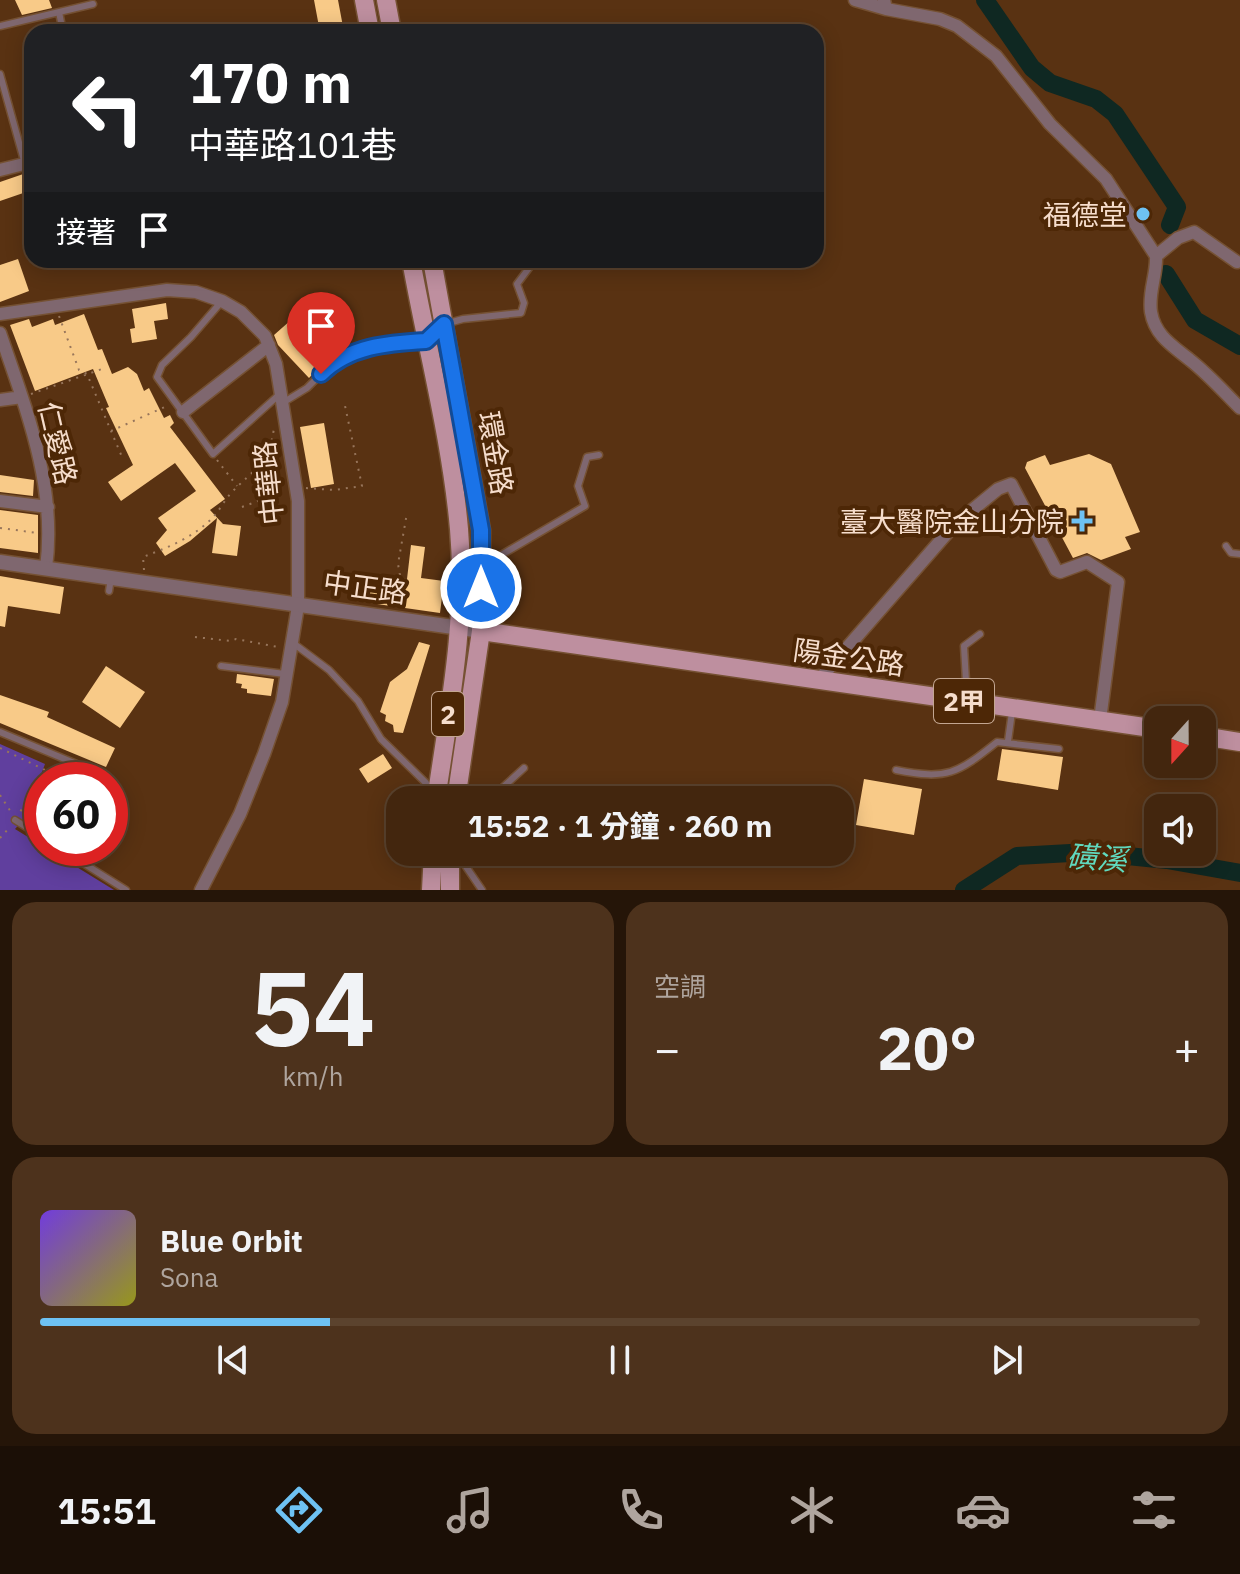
<!DOCTYPE html>
<html lang="zh-TW">
<meta charset="utf-8">
<style>
body{margin:0;font-family:"IBM Plex Sans","Noto Sans TC",sans-serif;background:#4d321c;color:#f1f3f6;height:100vh;display:flex;flex-direction:column;font-size:30px;white-space:nowrap}
*{box-sizing:border-box;margin:0}
p{font-size:26px;color:#afa59e}
.icon{flex:none;width:44px;height:44px;fill:none;stroke:currentColor;stroke-width:2;stroke-linecap:round;stroke-linejoin:round}
.map{position:relative;height:890px;overflow:hidden}
.side{display:flex;flex-direction:column;gap:12px;padding:12px;background:#251508;flex:1}
.side>*{flex:none}
.top-card{position:absolute;left:24px;top:24px;width:800px;height:244px;border-radius:24px;box-shadow:0 4px 20px #0003,0 0 0 2px #5b432e;background:#202124;color:#fff;overflow:hidden}
.needle{width:52px;rotate:201deg}
.fabs{position:absolute;left:1144px;top:706px;display:grid;gap:16px}
.fabs a{display:grid;place-items:center;width:72px;height:72px;border-radius:16px;background:#43260e;box-shadow:0 4px 20px #0003,0 0 0 2px #5b432e;font-size:40px}
.speed{position:absolute;left:24px;top:762px;display:flex;gap:16px;font-size:40px;font-weight:700;text-align:center}
.speed>*{display:grid;place-content:center;width:104px;height:104px;border-radius:50%;background:#43260e;box-shadow:0 4px 20px #0003,0 0 0 2px #5b432e;line-height:1}
.speed .limit{border:12px solid #d22;background:#fff;color:#111}
.pin{position:absolute;display:grid;place-items:center;width:68px;height:68px;color:#fff;margin:-82px -34px;border-radius:50% 50% 50% 0;rotate:-45deg;box-shadow:0 0 8px #0007}
.pin .icon{rotate:45deg}
.me{position:absolute;width:88px;margin:-44px;rotate:0deg;stroke-linejoin:round;filter:drop-shadow(0 0 6px #0008)}
.turn{display:flex;align-items:center;gap:28px;height:168px;padding:0 32px;font-size:36px}
.turn .icon{width:104px;height:104px;stroke-width:2.5}
.turn b{display:block;font-size:56px;line-height:68px}
.then{display:flex;align-items:center;height:76px;padding:0 32px;background:#0003;gap:16px;font-size:30px}
.big{font-size:60px;font-weight:700;line-height:1.1}
.side .widget{flex:1;display:flex;flex-direction:column;justify-content:center;gap:12px;min-width:0;padding:0 28px;border-radius:24px;background:#4d321c}
.side .dial{align-items:center;gap:0}
.dial b{font-size:104px;line-height:1}
.song{display:flex;align-items:center;gap:24px}
.cover{width:96px;height:96px;border-radius:12px;background:linear-gradient(135deg,hsl(260 70% 55%),hsl(60 70% 35%))}
.played{height:8px;border-radius:4px;background:linear-gradient(90deg,#6ec2f3 25%,#5b432e 25%)}
.keys{display:flex;justify-content:space-around;direction:ltr}
.heat{display:flex;justify-content:space-between;align-items:center;font-size:44px;direction:ltr}
.side .tiles{flex:1;display:grid;gap:12px;grid-template-columns:1fr 1fr}
.widget:last-child{grid-column:span 2}
.trip{position:absolute;left:386px;top:786px;width:468px;height:80px;border-radius:24px;background:#43260e;box-shadow:0 4px 20px #0003,0 0 0 2px #5b432e;font-weight:700;line-height:80px;text-align:center}
.dock{display:flex;height:128px;justify-content:space-around;align-items:center;background:#1b0f06;color:#afa59e}
.dock .icon{width:56px;height:56px}
.dock .current{color:#6ec2f3}
.dock b{font-size:36px;color:#f1f3f6}
.map>svg:first-child{display:block}
.green{fill:#603f9e}
.lines{fill:none;stroke-linecap:round;stroke-linejoin:round}
.river{stroke:#0f2822;stroke-width:18}
.building{fill:#f8ca88}
.service-casing{stroke:#755133;stroke-width:9}
.minor-casing{stroke:#755133;stroke-width:15}
.tertiary-casing{stroke:#755133;stroke-width:17}
.primary-casing{stroke:#755133;stroke-width:21}
.path{stroke:#97755b;stroke-width:2;stroke-dasharray:2 6;stroke-linecap:butt}
.service{stroke:#7f676f;stroke-width:6}
.minor{stroke:#7f676f;stroke-width:12}
.tertiary{stroke:#7f676f;stroke-width:14}
.primary{stroke:#be8f9f;stroke-width:18}
.route-casing{stroke:#114b97;stroke-width:20}
.route{stroke:#1a73e8;stroke-width:14}
.poi-dot{fill:#6ec2f3;stroke:#4d2706;stroke-width:3}
.labels{text-anchor:middle;dominant-baseline:central;stroke-width:8;stroke-linejoin:round;paint-order:stroke}
.shield{fill:#4d2706;stroke:#c3a691;stroke-width:2}
.shield-label{font-size:26px;font-weight:bold;fill:#f6ddcc}
.poi-label{font-size:28px;fill:#f6ddcc;stroke:#4d2706;text-anchor:end}
.street-label{font-size:28px;fill:#f6ddcc;stroke:#4d2706}
.water-label{font-size:30px;font-style:italic;fill:#60d9be;stroke:#4d2706}
</style>
<div class="map">
<svg width="1240" height="890" viewBox="0 0 1240 890">
<rect width="100%" height="100%" fill="#593212"/>
<path class="green" d="M0,744l45,20 -20,54 -10,11 99,61h-114z"/>
<g class="lines">
<path class="river" d="M985,0l47,68 18,15 46,16 19,15 62,93 -7,18
M1166,274l29,46 45,26
M964,890l53,-34 71,-4 79,8 73,13"/>
</g>
<path class="building" d="M15,0h34l3,8 -30,7z
M314,0h24l6,32h-24z
M32,171v19l-32,11v-19z
M18,259l11,32 -29,11v-37z
M166,303l2,16 -14,2 3,18 -25,4 -2,-14 5,-1 -3,-19z
M84,314l14,36 4,-1 10,25 16,-7 9,7 7,17 5,-3 15,30 6,-3 4,8 -4,4 55,72 -15,11 13,14 18,2 -4,30 -25,-3 5,-35 -27,23 -25,15 -9,-13 11,-13 -9,-12 38,-27 -21,-28 -54,38 -13,-19 25,-17 -27,-57 3,-1 -16,-38 -58,22 -25,-66 19,-6 3,8 21,-8 2,6z
M291,320l25,28 26,-28 12,10 -45,48 -31,-33 -4,-10z
M324,423l10,61 -23,4 -11,-61z
M1089,454l22,10 29,68 -15,5 6,12 -30,11 -14,-7 -14,5 -48,-90 2,-6 18,-7 5,10z
M0,475l34,5 -1,16 -33,-4z
M0,510l38,5v38l-38,-5z
M411,545l14,2 -4,31 23,3 -4,32 -84,-12 4,-28 47,6z
M0,576l64,11 -4,27 -52,-8 -3,21 -5,-1z
M419,642l11,3 -27,88 -9,-1 -1,-7 -8,-4 1,-6 -6,-3 10,-30 17,-13z
M106,666l39,26 -25,36 -38,-26z
M237,674l37,5 -3,17 -24,-3v-4l-6,-1 1,-4 -6,-1z
M0,695l49,17 -2,5 68,31 -9,19 -106,-44z
M1002,749l61,8 -5,33 -61,-10z
M383,754l9,14 -24,15 -9,-14z
M864,779l58,10 -8,46 -58,-10z"/>
<g class="lines">
<g class="service-casing">
<path id="service" d="M59,12l4,20
M0,26l93,-22
M0,74l25,90
M222,301l-31,36 -29,28 -5,12 56,77 68,-61
M445,324l18,-5 58,-6 3,-10 -7,-19 18,-24
M284,402l23,-14 28,-28 44,-17 45,-2
M1226,546l5,7 9,1
M484,565l101,-59 -7,-20 9,-29 12,-2
M109,591l2,-13
M293,643l36,27 29,31 23,38 45,44 4,17
M221,666l64,8
M967,699l-3,-53 16,-12
M0,732l91,38
M1008,741l4,-29
M896,770c51,10 61,4 101,-28l62,7
M489,800l35,-32
M15,820l27,17
M59,848l67,42
M456,852l26,38"/>
</g>
<g class="minor-casing">
<path id="minor" d="M855,0l31,9
M884,0l2,9 54,10 17,7 39,30 54,68 56,55 50,77c1,19 -8,36 -5,56 4,24 22,34 39,48 18,14 34,32 50,48
M0,170l32,-8
M1156,256l22,-18 16,-6 43,30
M0,314l167,-24 29,2 26,9 19,11 24,24 11,28 22,137v105l-16,96 -18,52 -24,60 -39,76
M0,333c26,76 57,153 46,235
M0,400l22,-3
M183,412l86,-67
M0,501l48,6
M818,681l137,-157 43,-35 13,-5 45,86 4,2 27,-10 31,20 -18,138"/>
</g>
<g class="tertiary-casing">
<path id="tertiary" d="M0,562l481,69"/>
</g>
<g class="primary-casing">
<path id="primary" d="M364,0l6,32
M386,0l6,32
M411,260c16,89 40,179 48,269 8,91 -10,181 -23,271
M432,260l49,270v101l-25,169
M481,631l677,98
M1202,736l38,6
M450,852v38
M431,890l2,-38"/>
</g>
<path class="path" d="M59,316l20,54 8,4 35,83
M31,394l71,-25
M111,431l56,-25
M217,460l20,26
M306,488l28,2 28,-4 -18,-85
M242,507l43,-16
M0,528l38,5
M144,570l-1,-13c23,-9 47,-18 65,-35 10,-8 15,-20 23,-29 23,-24 38,-29 43,-65
M396,606l6,-19 -4,-23 9,-51
M195,637l36,4 5,-2 42,8
M0,748l45,22 -25,42
M0,795l11,17
M0,838l10,-11"/>
<use href="#service" class="service"/>
<use href="#minor" class="minor"/>
<use href="#tertiary" class="tertiary"/>
<use href="#primary" class="primary"/>
</g>
<g class="lines">
<g class="route-casing">
<path id="route" d="M321,374c28,-28 67,-31 105,-33l18,-17 37,206v58"/>
</g>
<use href="#route" class="route"/>
</g>
<g class="poi-dot">
<circle cx="1143" cy="214" r="8"/>
<path d="M1078 509h8v8h8v8h-8v8h-8v-8h-8v-8h8z"/>
</g>
<g class="labels">
<g class="shield">
<rect x="934" y="679" width="60" height="44" rx="6"/>
<rect x="432" y="692" width="32" height="44" rx="6"/>
</g>
<g class="shield-label">
<text x="964" y="701">2甲</text>
<text x="448" y="714">2</text>
</g>
<g class="poi-label">
<text x="1127" y="214">福德堂</text>
<text x="1064" y="521">臺大醫院金山分院</text>
</g>
<g class="street-label">
<text transform="translate(58 443) rotate(77)">仁愛路</text>
<text transform="translate(496 453) rotate(80)">環金路</text>
<text transform="translate(268 483) rotate(-96)">中華路</text>
<text transform="translate(365 587) rotate(8)">中正路</text>
<text transform="translate(849 657) rotate(8)">陽金公路</text>
</g>
<g class="water-label">
<text transform="translate(1097 857) rotate(4)">磺溪</text>
</g>
</g>
</svg>
<div class="fabs">
<a><svg class="needle" viewBox="-14 -14 28 28"><path d="M0-13l5 13h-10z" fill="#e53935"/><path d="M0 13l5-13h-10z" fill="#afa59e"/></svg></a>
<a><svg class="icon" aria-label="sound" viewBox="0 0 24 24"><path d="M4 9h4l5-4v14l-5-4H4zM17 9q2 3 0 6"/></svg></a>
</div>
<div class="speed"><div class="limit">60</div></div>
<div class="pin" style="left:321px;top:374px;background:#d93025"><svg class="icon" aria-label="arrive" viewBox="0 0 24 24"><path d="M6 21V4h12l-3 4 3 4H6"/></svg></div>
<svg class="me" style="left:481px;top:588px" viewBox="-20 -20 40 40"><circle r="17" fill="#1a73e8" stroke="#fff" stroke-width="3"/><path d="M0-11L8 9 0 5-8 9z" fill="#fff"/></svg>
<div class="trip">15:52 · 1 分鐘 · 260 m</div>
<div class="top-card">
<div class="turn"><svg class="icon" aria-label="left" viewBox="0 0 24 24"><path d="M17 20v-9H6M10 6l-5 5 5 5"/></svg><div><b>170 m</b>中華路101巷</div></div>
<div class="then">接著<svg class="icon" aria-label="arrive" viewBox="0 0 24 24"><path d="M6 21V4h12l-3 4 3 4H6"/></svg></div>
</div>
</div>
<section class="side">
<div class="tiles">
<div class="widget dial"><b>54</b><p>km/h</p></div>
<div class="widget"><p>空調</p>
<div class="heat"><a>−</a><b class="big">20°</b><a>+</a></div>
</div>
<div class="widget">
<div class="song"><i class="cover"></i><div><b>Blue Orbit</b><p>Sona</p></div></div>
<div class="played"></div>
<div class="keys"><svg class="icon" aria-label="previous" viewBox="0 0 24 24"><path d="M18 5L8 12l10 7zM5 5v14"/></svg><svg class="icon" aria-label="pause" viewBox="0 0 24 24"><path d="M8 5v14M16 5v14"/></svg><svg class="icon" aria-label="next" viewBox="0 0 24 24"><path d="M6 5l10 7-10 7zM19 5v14"/></svg></div>
</div>
</div>
</section>
<nav class="dock">
<b>15:51</b>
<svg class="icon current" aria-label="directions" viewBox="0 0 24 24"><path d="M12 3l9 9-9 9-9-9zM9 14v-3h6M13 9l2 2-2 2"/></svg>
<svg class="icon" aria-label="music" viewBox="0 0 24 24"><path d="M9 18V5l10-2v13"/><circle cx="6" cy="18" r="3"/><circle cx="16" cy="16" r="3"/></svg>
<svg class="icon" aria-label="phone" viewBox="0 0 24 24"><path d="M5 4h4l2 5-3 2q2 4 5 5l2-3 5 2v4C11 20 4 13 5 4z"/></svg>
<svg class="icon" aria-label="climate" viewBox="0 0 24 24"><path d="M12 3v18M4 7l16 10M4 17L20 7"/></svg>
<svg class="icon" aria-label="car" viewBox="0 0 24 24"><path d="M5 17H2v-5l4-1 3-4h7l3 4 3 1v5h-3M9 17h6M6 11h13"/><circle cx="7" cy="17" r="2"/><circle cx="17" cy="17" r="2"/></svg>
<svg class="icon" aria-label="filters" viewBox="0 0 24 24"><path d="M4 7h16M4 17h16"/><circle cx="9" cy="7" r="2"/><circle cx="15" cy="17" r="2"/></svg>
</nav>
